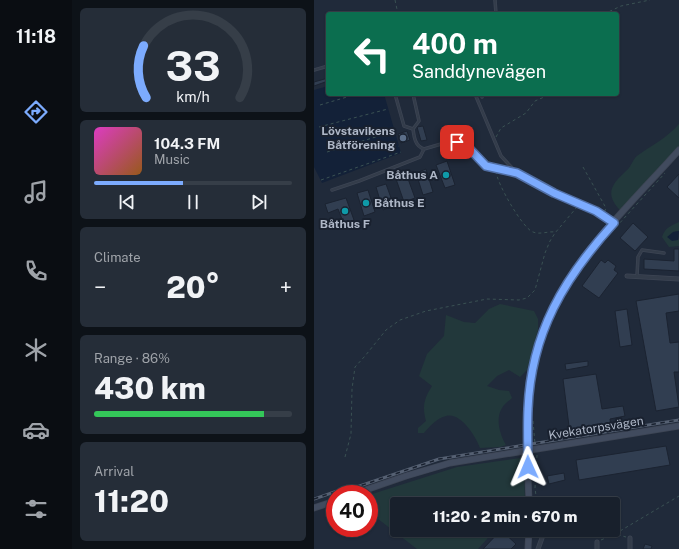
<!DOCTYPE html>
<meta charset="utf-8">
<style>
body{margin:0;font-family:"Public Sans",sans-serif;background:#252d38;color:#f1f3f6;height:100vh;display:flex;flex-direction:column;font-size:15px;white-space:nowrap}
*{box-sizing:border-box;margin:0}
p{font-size:13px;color:#9fa3a9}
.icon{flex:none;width:22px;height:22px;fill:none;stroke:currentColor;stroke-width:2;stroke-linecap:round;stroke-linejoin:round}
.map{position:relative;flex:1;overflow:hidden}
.side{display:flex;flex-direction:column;gap:8px;padding:8px;background:#0d1218;width:242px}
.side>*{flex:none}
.banner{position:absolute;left:12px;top:12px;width:293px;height:84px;border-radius:4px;box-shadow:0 1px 3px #0004,0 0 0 1px #363e48;background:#0b6e4f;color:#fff;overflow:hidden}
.speed{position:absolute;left:12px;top:485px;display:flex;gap:8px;font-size:20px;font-weight:700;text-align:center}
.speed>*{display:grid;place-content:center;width:52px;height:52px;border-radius:50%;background:#18202c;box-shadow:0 1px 3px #0004,0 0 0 1px #363e48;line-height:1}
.speed .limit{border:6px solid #d22;background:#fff;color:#111}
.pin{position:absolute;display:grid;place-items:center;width:34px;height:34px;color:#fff;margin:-17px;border-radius:8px;box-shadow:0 2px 6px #0006}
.me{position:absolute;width:44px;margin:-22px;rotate:359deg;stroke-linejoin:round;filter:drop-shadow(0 0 3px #0008)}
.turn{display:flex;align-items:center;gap:14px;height:84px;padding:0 20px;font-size:18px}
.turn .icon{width:52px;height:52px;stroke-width:2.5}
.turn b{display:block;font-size:28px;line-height:34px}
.big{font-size:30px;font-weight:800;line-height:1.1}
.side .widget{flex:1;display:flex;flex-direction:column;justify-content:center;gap:6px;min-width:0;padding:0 14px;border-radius:6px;background:#252d38}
.side .dial{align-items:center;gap:0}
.dial svg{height:104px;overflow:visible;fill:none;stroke:#363e48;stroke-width:7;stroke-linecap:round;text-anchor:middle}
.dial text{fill:#f1f3f6;stroke:none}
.song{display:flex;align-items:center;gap:12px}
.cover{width:48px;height:48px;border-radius:6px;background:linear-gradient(135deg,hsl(310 70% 55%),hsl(30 70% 35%))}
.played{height:4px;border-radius:2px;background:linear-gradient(90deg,#7cabfe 45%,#363e48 45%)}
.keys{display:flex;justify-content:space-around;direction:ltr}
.heat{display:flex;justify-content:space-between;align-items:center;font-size:22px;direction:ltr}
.charge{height:6px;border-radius:3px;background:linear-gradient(90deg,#34c759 86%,#363e48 0)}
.trip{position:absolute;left:76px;top:497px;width:230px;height:40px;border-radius:4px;background:#18202c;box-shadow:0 1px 3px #0004,0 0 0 1px #363e48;font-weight:800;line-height:40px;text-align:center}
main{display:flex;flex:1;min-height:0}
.tabs{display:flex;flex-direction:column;width:72px;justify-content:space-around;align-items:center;background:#0a0d12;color:#9fa3a9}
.tabs .icon{width:28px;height:28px}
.tabs .current{color:#7cabfe}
.tabs b{font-size:18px;color:#f1f3f6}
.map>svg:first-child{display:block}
.green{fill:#22383b}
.water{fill:#132138}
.building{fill:#313e51;stroke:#1b2331}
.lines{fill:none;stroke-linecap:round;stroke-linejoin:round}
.lane-casing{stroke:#3d4554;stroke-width:3.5}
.street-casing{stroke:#3d4554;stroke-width:5}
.secondary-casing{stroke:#3d4554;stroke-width:7}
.path{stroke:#3a5153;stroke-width:1;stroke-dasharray:3 3;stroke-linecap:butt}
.lane{stroke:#333c4a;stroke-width:2}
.street{stroke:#333c4a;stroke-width:3.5}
.secondary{stroke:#414b5e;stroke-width:5.5}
.rail-casing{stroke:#556072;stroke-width:3}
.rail{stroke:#19212f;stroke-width:1.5;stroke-dasharray:4.5;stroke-linecap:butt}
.route-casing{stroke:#516fa5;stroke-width:10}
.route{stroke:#7cabfe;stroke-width:7}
.service-dot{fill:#5c6f8a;stroke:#19212f;stroke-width:1.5}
.culture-dot{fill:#0f9aa8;stroke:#19212f;stroke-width:1.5}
.labels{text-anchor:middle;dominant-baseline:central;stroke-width:4;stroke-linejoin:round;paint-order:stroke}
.poi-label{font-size:12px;font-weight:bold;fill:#aeb7c7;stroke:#19212f;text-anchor:end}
.street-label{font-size:12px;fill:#aeb7c7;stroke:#19212f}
</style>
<main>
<nav class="tabs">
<b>11:18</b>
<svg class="icon current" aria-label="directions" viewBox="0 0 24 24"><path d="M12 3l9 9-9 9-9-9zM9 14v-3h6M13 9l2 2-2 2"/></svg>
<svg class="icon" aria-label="music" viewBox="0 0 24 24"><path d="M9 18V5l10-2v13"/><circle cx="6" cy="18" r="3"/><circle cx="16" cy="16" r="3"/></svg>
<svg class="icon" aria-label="phone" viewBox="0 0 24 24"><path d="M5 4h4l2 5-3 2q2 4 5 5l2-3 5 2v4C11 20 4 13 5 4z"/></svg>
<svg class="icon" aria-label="climate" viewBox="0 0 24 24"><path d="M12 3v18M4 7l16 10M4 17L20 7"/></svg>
<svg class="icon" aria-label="car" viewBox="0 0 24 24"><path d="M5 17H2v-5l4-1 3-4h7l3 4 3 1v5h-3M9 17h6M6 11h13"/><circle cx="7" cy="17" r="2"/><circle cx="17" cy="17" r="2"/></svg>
<svg class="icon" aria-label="filters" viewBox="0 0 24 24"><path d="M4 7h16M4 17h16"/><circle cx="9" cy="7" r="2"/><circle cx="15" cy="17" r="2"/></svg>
</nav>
<section class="side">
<div class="widget dial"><svg viewBox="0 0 100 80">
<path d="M14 69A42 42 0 1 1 86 69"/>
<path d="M14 69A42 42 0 0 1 12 29" stroke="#7cabfe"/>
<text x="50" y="56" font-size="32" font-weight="700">33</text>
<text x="50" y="72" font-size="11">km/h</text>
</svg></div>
<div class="widget">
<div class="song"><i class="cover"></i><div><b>104.3 FM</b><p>Music</p></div></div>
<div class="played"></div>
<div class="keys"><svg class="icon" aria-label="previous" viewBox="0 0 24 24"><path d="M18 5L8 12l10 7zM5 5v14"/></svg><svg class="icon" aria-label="pause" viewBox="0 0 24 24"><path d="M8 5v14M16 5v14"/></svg><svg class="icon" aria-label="next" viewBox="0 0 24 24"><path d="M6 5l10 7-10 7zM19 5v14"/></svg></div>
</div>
<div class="widget"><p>Climate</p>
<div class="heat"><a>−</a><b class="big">20°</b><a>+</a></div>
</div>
<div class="widget"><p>Range · 86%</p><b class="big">430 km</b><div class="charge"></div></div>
<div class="widget"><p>Arrival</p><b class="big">11:20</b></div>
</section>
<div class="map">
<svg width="365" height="549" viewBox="0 0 365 549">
<rect width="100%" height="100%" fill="#202a3a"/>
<path class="green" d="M365,124v22l-59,64c-16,-17 -8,-26 7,-40 4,-3 6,-11 10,-14 15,-11 30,-18 42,-32z
M365,222v9l-6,1 5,8 1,-1v7l-10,1 -7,-10c3,-9 8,-11 17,-15z
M186,304l34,7 4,8v11l-11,40 -7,7 -11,-7 -12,6 -10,10 12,4 10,1 3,7c-3,3 -8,6 -10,10 -7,11 -2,27 4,37l-6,2 -20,1c-4,-11 -19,-36 -34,-32 -9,2 -16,10 -22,17h-6v-5l8,-7c-4,-15 -2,-22 6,-35l-13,-10 8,-22 17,-18 2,-21 18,7 11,1 14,-14z
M206,458l4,4 1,42h-128v26h98l-17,19h-61l-48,-37v-17l88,-28z"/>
<path class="water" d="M14,86v8h56l17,59 -79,30 -8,-16v-77z
M365,231l-1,9 -6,1 -5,-4 6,-5z"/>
<path class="building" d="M14,78v3l-14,5v-4z
M109,126l4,14 -6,1 -4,-14z
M93,131l3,9 -9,3 -3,-9z
M133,161l8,24 -10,3 -9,-23z
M112,169l7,23 -10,3 -7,-22z
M365,174v24l-12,-11z
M93,176l8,22 -11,4 -8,-23z
M72,184l8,22 -11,4 -7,-23z
M54,190l7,22 -11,4 -7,-23z
M32,198l8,22 -10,4 -6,-15 -10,4 -3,-9z
M319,223l15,14 -13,14 -15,-13z
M360,249h5v22l-35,-2v-10l30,2z
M287,260l4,3 3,-3 8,6 -2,4 4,3 -19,25 -17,-12z
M365,294v17l-13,2 4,30 9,-1v30h-5l5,35 -23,4 -20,-110z
M313,309l5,36 -12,2 -5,-36z
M274,361v5l-22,4 -1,-6z
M282,374l6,35 21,-3 2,10 -15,3 1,9 -41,6 -7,-55z
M352,446l4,19 -91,15 -3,-20z
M250,473l1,7 -16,4 -2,-8z
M187,530l15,14 -5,5h-28z
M331,544l7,2 -1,3h-8z"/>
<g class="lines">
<g class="lane-casing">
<path id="lane" d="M181,0l1,14
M0,70l14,-4
M81,94l9,32 9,3
M99,94l6,27 -6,8
M161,94l26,62 15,16
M167,94l1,3
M99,129c1,8 2,17 11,20l24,-7 13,1 8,5 17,18 31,7 37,20 43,18 16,11
M18,190l27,-9 61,-24 4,-8
M323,276l1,-19 4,-7 22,3"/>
</g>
<g class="street-casing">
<path id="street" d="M313,276l52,3
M316,538v11
M283,542v7
M224,549l4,-11 -1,-8"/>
</g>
<g class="secondary-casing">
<path id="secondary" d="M40,494l52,-18 44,-13 229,-37
M215,504c-1,-36 -4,-73 0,-109 12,-110 81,-168 150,-245
M0,508l21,-7
M214,549l1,-19"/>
</g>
<path class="path" d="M81,0l3,14
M290,14l17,-8 29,-6
M6,105l37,-11
M5,127l69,-18
M182,137l5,-9 25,-15 9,-12 16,-7
M73,149l12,-3
M13,152l68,-21
M269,167l23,41 -2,5
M182,171c0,11 27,58 37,61 7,3 15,-1 22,0
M7,180l80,-28
M294,236l57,-63
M219,421l2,23
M223,455l-2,33 2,16
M31,457l6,-23 1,-45 3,-22 10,-11 21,-26 14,-10 26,-9 61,-12 32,1 8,-2 8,-8 10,-37 5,-12 5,-8 22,-26
M242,530l15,4 22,3 2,3
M301,534l64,-38
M287,540l14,-6 11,3"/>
<use href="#lane" class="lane"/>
<use href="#street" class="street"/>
<use href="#secondary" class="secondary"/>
<g class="rail-casing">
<path id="rail" d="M22,494l103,-35 240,-39
M0,499l26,-9"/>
</g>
<use href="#rail" class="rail"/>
</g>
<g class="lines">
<g class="route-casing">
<path id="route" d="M143,142l9,3 20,21 31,7 37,20 42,18 18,12c-50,55 -83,110 -86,186 -1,20 0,39 0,58"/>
</g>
<use href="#route" class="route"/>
</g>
<circle class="service-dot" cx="89" cy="138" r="4"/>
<g class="culture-dot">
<circle cx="132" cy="175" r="4"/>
<circle cx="52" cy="203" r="4"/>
<circle cx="31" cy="211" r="4"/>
</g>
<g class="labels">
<g class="poi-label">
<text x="81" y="131">Lövstavikens<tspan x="81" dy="14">Båtförening</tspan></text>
<text x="124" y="175">Båthus A</text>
<text x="60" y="203" text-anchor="start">Båthus E</text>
<text x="31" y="224" text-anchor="middle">Båthus F</text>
</g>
<g class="street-label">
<text transform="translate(282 428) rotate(-9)">Kvekatorpsvägen</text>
</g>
</g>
</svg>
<div class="speed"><div class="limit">40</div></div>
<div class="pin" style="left:143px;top:142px;background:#d93025"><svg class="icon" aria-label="arrive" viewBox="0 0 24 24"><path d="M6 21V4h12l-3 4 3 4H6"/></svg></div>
<svg class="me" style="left:214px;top:467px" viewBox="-20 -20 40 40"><path d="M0-17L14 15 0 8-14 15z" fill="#7cabfe" stroke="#fff" stroke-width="4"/></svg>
<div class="trip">11:20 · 2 min · 670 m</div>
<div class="banner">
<div class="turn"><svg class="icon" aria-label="left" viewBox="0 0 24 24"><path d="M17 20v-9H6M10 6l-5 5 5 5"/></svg><div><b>400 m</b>Sanddynevägen</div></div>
</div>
</div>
</main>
